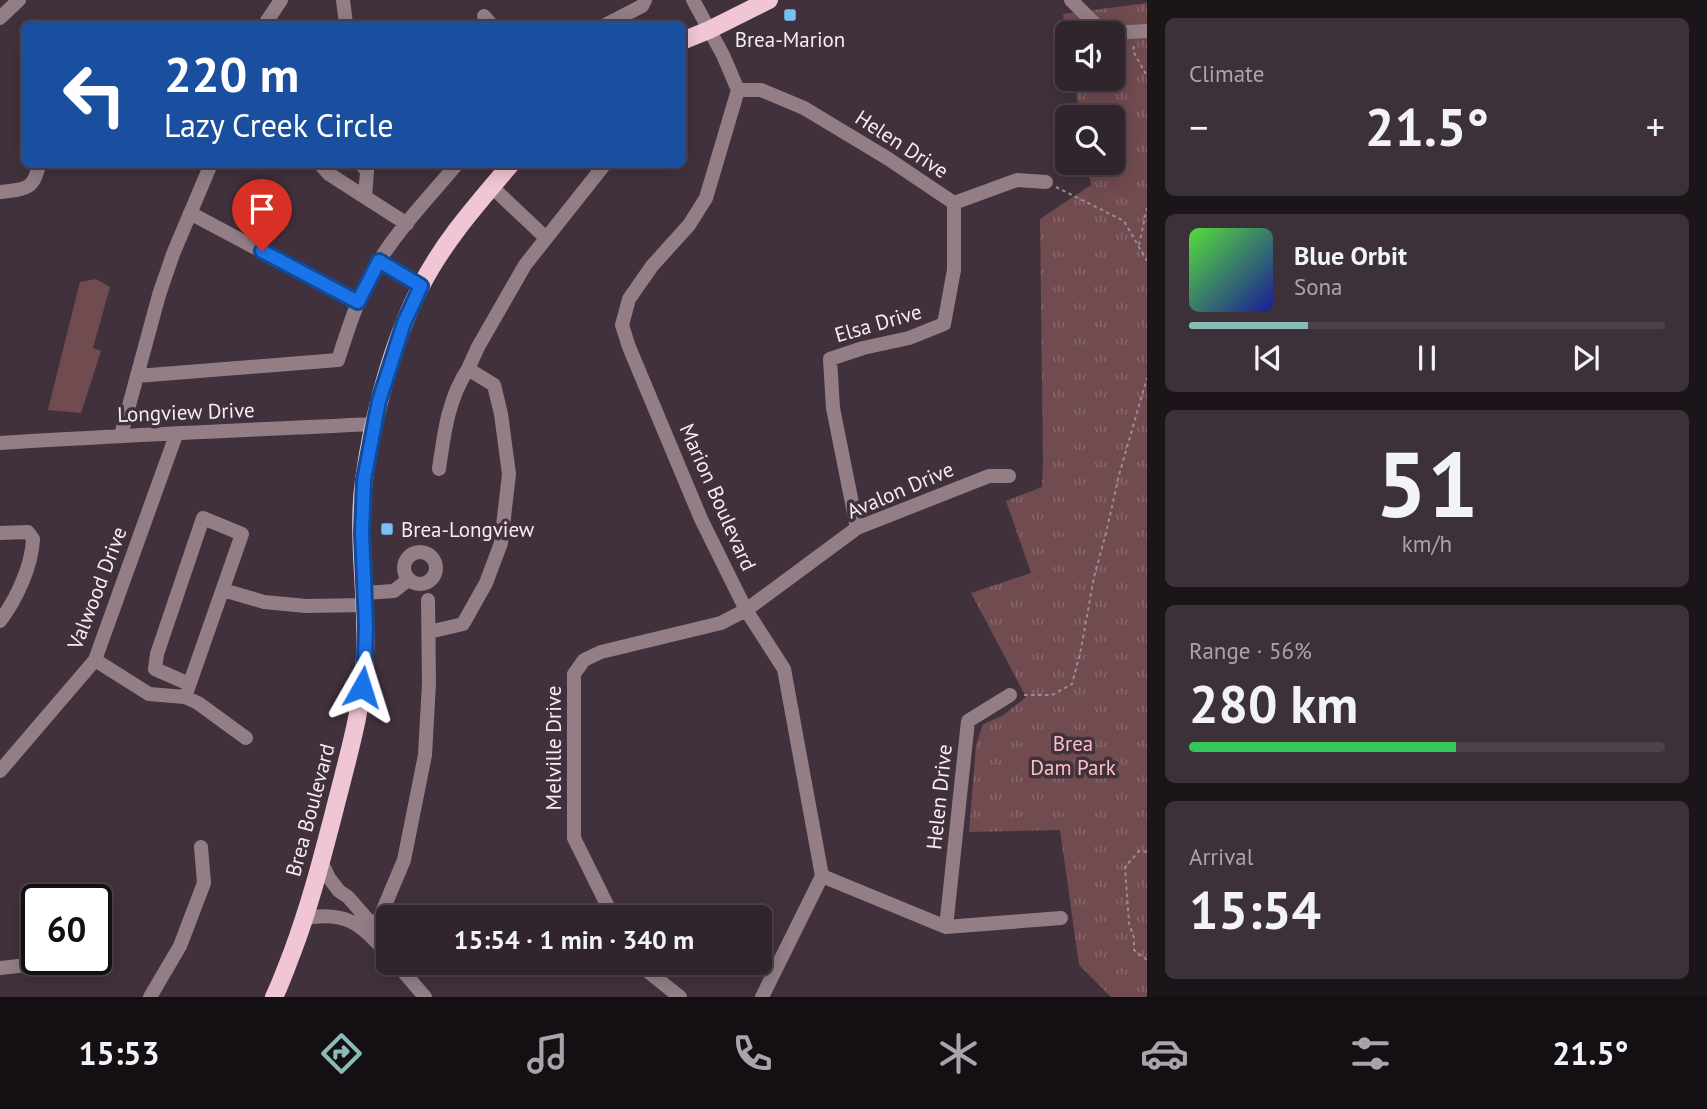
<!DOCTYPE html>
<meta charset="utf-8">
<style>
body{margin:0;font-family:"PT Sans",sans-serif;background:#3d3139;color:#f1f3f6;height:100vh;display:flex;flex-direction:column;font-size:26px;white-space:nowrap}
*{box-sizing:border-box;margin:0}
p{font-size:23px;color:#a8a5aa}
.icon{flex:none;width:38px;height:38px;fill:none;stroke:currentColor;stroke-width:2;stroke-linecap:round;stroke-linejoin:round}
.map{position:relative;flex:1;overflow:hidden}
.side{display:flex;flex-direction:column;gap:18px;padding:18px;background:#1b1419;width:560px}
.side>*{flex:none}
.banner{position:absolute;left:21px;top:21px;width:665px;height:147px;border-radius:10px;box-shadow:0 4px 18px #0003,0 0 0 2px #4c4249;background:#1a4fa0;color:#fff;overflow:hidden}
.fabs{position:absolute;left:1055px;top:21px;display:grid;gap:14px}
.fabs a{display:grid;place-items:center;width:70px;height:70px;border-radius:10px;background:#31252d;box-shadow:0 4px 18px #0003,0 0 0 2px #4c4249;font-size:35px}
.speed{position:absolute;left:21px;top:884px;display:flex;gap:14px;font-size:35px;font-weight:700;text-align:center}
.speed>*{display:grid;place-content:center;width:91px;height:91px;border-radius:50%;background:#31252d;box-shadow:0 4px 18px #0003,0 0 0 2px #4c4249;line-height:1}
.speed .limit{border:4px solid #111;border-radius:10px;background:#fff;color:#111}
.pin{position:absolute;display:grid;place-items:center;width:60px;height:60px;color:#fff;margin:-72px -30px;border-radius:50% 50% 50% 0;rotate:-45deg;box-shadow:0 0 7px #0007}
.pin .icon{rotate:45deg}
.me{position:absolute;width:77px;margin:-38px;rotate:6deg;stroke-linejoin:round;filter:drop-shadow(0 0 5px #0008)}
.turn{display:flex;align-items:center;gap:24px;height:147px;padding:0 28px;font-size:32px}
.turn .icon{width:91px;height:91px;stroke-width:2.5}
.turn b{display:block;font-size:49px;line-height:60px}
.big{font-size:52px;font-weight:800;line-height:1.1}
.side .card{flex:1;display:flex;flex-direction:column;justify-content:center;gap:10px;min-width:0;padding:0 24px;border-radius:10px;background:#3d3139}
.side .dial{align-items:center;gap:0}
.dial b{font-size:91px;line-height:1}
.song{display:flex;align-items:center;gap:21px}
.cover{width:84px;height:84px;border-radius:10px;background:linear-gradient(135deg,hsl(110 70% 55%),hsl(240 70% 35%))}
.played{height:7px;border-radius:4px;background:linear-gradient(90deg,#8bbbb9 25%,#4c4249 25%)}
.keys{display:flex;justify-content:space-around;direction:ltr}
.heat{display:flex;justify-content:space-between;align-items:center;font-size:38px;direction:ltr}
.charge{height:10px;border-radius:5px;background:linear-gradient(90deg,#34c759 56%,#4c4249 0)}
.trip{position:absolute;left:376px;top:905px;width:396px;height:70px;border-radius:10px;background:#31252d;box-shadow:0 4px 18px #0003,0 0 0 2px #4c4249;font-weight:800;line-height:70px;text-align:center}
.menu{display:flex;height:112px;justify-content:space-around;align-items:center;background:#140f12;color:#a8a5aa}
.menu .icon{width:49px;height:49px}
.menu .active{color:#8bbbb9}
.menu b{font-size:32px;color:#f1f3f6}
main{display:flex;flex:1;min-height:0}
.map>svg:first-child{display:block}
.green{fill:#704b4f}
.park{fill:url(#park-tufts)}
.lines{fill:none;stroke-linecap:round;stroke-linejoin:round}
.path{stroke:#998c95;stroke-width:2;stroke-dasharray:3.5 3.5;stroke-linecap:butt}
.minor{stroke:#937e86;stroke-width:14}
.major{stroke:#f0c5d4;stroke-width:18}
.route-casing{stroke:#114b97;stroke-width:18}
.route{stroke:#1a73e8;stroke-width:12}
.poi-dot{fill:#78bff7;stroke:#41313c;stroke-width:2.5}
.labels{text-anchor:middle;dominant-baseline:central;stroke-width:7;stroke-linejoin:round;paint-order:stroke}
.poi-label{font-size:21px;fill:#f6ecf3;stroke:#41313c}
.street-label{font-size:21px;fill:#f6ecf3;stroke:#41313c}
.park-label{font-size:21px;fill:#febec4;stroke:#41313c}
</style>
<main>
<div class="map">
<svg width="1147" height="997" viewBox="0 0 1147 997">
<defs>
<pattern id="park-tufts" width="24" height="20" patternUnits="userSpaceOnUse" patternTransform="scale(1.75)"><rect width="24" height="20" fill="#704b4f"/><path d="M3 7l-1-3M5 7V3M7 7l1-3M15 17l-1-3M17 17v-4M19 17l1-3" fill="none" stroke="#856569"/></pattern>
</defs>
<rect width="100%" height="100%" fill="#41313c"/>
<path class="green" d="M96,279l14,8 -17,61 8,3 -20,62 -33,-3 32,-128z"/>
<path class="park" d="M1147,3v994h-36l-32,-32 -19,-135 -91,2 7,-87 7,-21 19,-8 24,-19 -55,-104 60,-20 -25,-72 36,-14 1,-25 -3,-243 51,-34 -4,-22h26v-46h-33l-6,-38h39v-46h-45l-1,6 -4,-25z"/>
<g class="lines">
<path class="path" d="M1134,46l-1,5 14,25
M1056,187l68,34 23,40
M1139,245l8,-37
M1024,695h28l20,-11 9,-35 13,-72 12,-44 13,-58 28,-97
M1147,852l-8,-1 -14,16 4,56 5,15v12l13,10"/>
<path class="minor" d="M343,0l3,24
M693,0l30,55 15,35 -32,108 -17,27 -37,41 -23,33 -7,26 7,22 72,172 45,91 38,59 38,207 -60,121
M1071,0l30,30 8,3
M484,16l7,8
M0,18l19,-18
M265,24l16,-24
M607,24l35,-18 3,-6
M1110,33l37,-2
M738,90h23l43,18 83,50 67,45 63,-23 29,2
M320,164l9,10 78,50
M361,164l6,7 -2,26
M492,187l54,51
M0,192c24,-3 34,-1 39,-28
M190,213l167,89
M379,261l42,25
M137,376l201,-16c11,-34 22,-69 41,-99 22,-35 51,-65 78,-97
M121,435l38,-140 14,-41 38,-90
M0,443c125,-8 250,-13 374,-19
M439,469c5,-35 9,-70 29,-100
M857,528l-24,-120 -3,-49 33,-11 46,-10 35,-14 10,-54v-67
M0,533l28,-1 5,7c-1,27 -17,61 -33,82
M404 568a16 16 0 1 1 32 0a16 16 0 1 1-32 0Z
M223,590l41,12 42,4 59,-1
M364,593l30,-2 15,-12
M429,632l34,-8 23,-41 15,-40 8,-69 -8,-60 -7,-29 -26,-16 10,-22 47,-82 80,-101
M95,660l54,34 36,3 13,6 48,35
M185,697l57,-163 -39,-16 -46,136 -2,15 34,15
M0,771l95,-111 81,-225
M321,861l8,17 10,13 9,6 21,24 3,15
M822,876l124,51 115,-9
M613,917l-39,-79v-164l10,-14 17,-8 120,-29 25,-13 111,-82 132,-52h20
M305,918c42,-7 57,6 83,37
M946,927l22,-206 42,-26
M372,936l32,-76 21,-105 4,-72 -1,-83
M395,962l30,35
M636,962l44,35
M0,968l36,-4
M150,997l30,-51 24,-63 -3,-36"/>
<path class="major" d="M682,41l27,-11 60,-30
M274,997c7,-14 12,-29 18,-44 17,-45 29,-91 41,-137 13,-53 30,-106 32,-161 3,-58 -9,-117 -1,-175 8,-61 28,-137 56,-192 23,-46 58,-85 91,-124"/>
</g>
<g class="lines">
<g class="route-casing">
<path id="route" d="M262,251l96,51 21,-41 42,25 -17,37 -25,78 -15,79 -2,53 4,93 -1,32 -3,29"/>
</g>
<use href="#route" class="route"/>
</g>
<g class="poi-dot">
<rect x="783" y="8" width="14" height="14" rx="3.5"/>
<rect x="380" y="522" width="14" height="14" rx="3.5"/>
</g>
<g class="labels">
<g class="poi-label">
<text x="790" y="39">Brea-Marion</text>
<text x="401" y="529" text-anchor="start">Brea-Longview</text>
</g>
<g class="street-label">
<text transform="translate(902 144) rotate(33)">Helen Drive</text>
<text transform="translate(878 323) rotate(-16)">Elsa Drive</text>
<text transform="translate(186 412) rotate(-2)">Longview Drive</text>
<text transform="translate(900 490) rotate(-23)">Avalon Drive</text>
<text transform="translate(718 497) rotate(66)">Marion Boulevard</text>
<text transform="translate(97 588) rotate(-69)">Valwood Drive</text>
<text transform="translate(553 748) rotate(-90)">Melville Drive</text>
<text transform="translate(939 797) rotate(-84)">Helen Drive</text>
<text transform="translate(310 810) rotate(-75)">Brea Boulevard</text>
</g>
<g class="park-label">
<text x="1073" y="743">Brea<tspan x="1073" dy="24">Dam Park</tspan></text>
</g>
</g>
</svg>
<div class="fabs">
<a><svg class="icon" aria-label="sound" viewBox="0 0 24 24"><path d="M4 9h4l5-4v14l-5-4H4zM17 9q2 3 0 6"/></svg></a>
<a><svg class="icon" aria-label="search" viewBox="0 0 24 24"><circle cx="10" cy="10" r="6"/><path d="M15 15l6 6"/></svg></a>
</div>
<div class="speed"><div class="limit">60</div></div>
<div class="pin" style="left:262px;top:251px;background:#d93025"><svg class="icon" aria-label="arrive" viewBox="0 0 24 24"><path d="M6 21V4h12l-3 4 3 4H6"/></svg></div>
<svg class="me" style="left:362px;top:687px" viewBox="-20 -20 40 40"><path d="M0-17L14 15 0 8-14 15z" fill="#1a73e8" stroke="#fff" stroke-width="4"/></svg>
<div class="trip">15:54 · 1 min · 340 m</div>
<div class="banner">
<div class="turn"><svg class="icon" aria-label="left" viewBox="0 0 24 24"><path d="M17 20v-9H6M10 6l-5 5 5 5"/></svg><div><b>220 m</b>Lazy Creek Circle</div></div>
</div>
</div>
<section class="side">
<div class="card"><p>Climate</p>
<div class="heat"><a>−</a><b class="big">21.5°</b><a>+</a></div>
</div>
<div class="card">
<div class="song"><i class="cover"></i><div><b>Blue Orbit</b><p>Sona</p></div></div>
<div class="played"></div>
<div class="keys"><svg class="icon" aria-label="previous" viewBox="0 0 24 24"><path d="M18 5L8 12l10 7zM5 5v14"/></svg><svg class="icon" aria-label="pause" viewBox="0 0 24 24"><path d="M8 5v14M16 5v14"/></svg><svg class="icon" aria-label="next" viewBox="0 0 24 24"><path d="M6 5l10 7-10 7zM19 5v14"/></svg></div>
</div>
<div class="card dial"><b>51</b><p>km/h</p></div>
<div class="card"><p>Range · 56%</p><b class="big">280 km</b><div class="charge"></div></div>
<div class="card"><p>Arrival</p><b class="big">15:54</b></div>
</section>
</main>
<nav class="menu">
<b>15:53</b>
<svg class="icon active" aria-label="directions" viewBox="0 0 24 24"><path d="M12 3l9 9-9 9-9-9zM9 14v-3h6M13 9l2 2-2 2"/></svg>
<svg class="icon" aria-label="music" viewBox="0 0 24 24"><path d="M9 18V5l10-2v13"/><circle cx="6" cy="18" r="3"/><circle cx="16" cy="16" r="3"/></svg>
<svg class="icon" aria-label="phone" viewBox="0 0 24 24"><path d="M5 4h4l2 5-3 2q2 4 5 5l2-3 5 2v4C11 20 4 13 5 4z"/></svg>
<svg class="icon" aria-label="climate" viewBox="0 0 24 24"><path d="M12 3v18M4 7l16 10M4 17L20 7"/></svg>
<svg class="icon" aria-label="car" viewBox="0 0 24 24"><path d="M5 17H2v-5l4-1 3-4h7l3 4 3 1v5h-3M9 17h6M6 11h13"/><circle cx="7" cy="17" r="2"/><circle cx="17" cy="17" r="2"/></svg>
<svg class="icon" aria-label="filters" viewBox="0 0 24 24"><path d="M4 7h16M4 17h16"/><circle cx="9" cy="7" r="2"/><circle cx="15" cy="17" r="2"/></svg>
<b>21.5°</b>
</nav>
